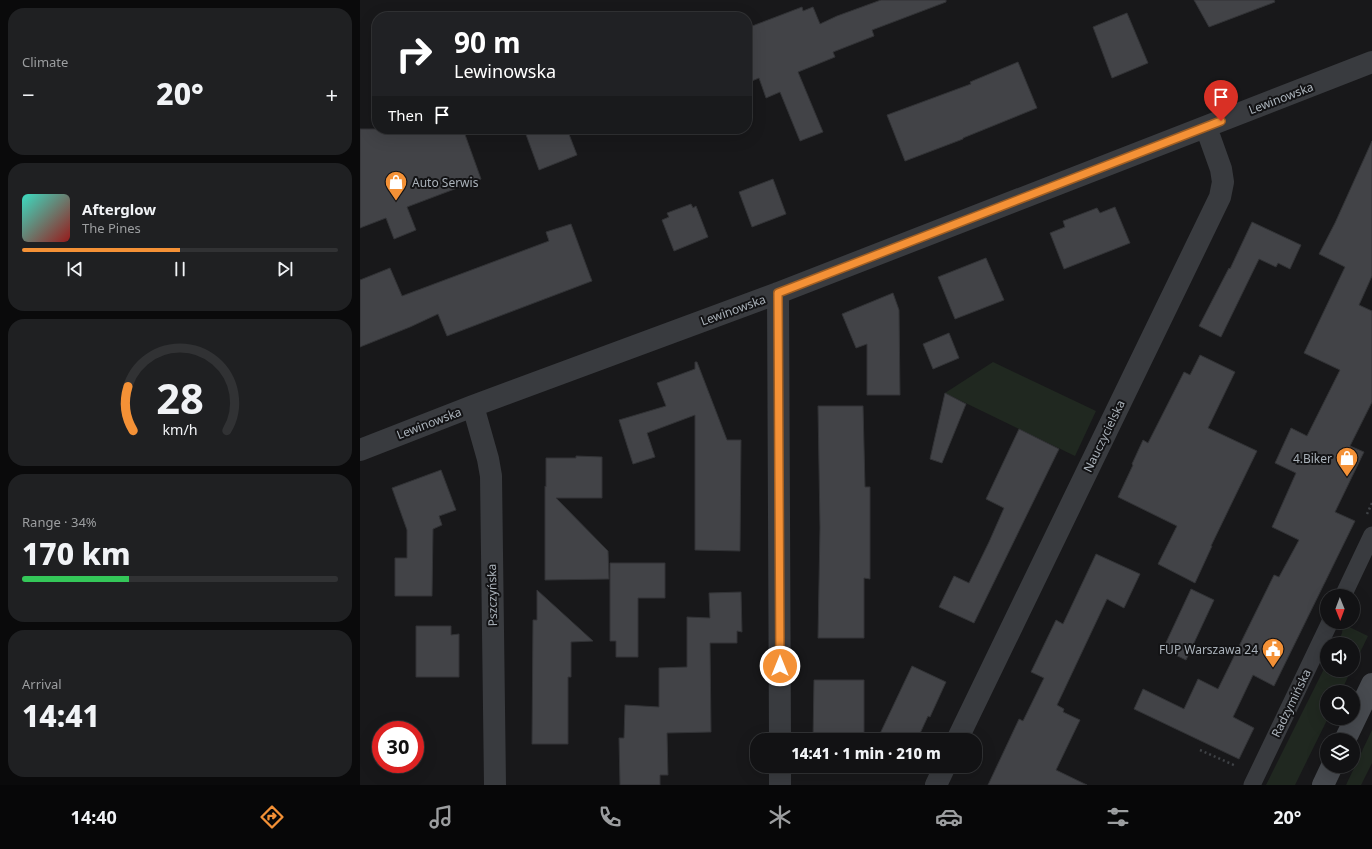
<!DOCTYPE html>
<meta charset="utf-8">
<style>
body{margin:0;font-family:"Noto Sans",sans-serif;background:#1f2022;color:#f1f3f6;height:100vh;display:flex;flex-direction:column;font-size:15px;white-space:nowrap}
*{box-sizing:border-box;margin:0}
p{font-size:13px;color:#9c9ea0}
.icon{flex:none;width:22px;height:22px;fill:none;stroke:currentColor;stroke-width:2;stroke-linecap:round;stroke-linejoin:round}
.map{position:relative;flex:1;overflow:hidden}
.sheet{display:flex;flex-direction:column;gap:8px;padding:8px;background:#0a0a0b;width:360px}
.sheet>*{flex:none}
.hud{position:absolute;left:12px;top:12px;width:380px;height:122px;border-radius:16px;box-shadow:0 4px 16px #0002,0 0 0 1px #313234;background:#202124;color:#fff;overflow:hidden}
.needle{width:26px;rotate:179deg}
.fabs{position:absolute;left:960px;top:589px;display:grid;gap:8px}
.fabs a{display:grid;place-items:center;width:40px;height:40px;border-radius:50%;background:#121214;box-shadow:0 4px 16px #0002,0 0 0 1px #313234;font-size:20px}
.speed{position:absolute;left:12px;top:721px;display:flex;gap:8px;font-size:20px;font-weight:700;text-align:center}
.speed>*{display:grid;place-content:center;width:52px;height:52px;border-radius:50%;background:#121214;box-shadow:0 4px 16px #0002,0 0 0 1px #313234;line-height:1}
.speed .limit{border:6px solid #d22;background:#fff;color:#111}
.pin{position:absolute;display:grid;place-items:center;width:34px;height:34px;color:#fff;margin:-41px -17px;border-radius:50% 50% 50% 0;rotate:-45deg;box-shadow:0 0 4px #0007}
.pin .icon{rotate:45deg}
.me{position:absolute;width:44px;margin:-22px;rotate:0deg;stroke-linejoin:round;filter:drop-shadow(0 0 3px #0008)}
.turn{display:flex;align-items:center;gap:14px;height:84px;padding:0 16px;font-size:18px}
.turn .icon{width:52px;height:52px;stroke-width:2.5}
.turn b{display:block;font-size:28px;line-height:34px}
.then{display:flex;align-items:center;height:38px;padding:0 16px;background:#0003;gap:8px;font-size:15px}
.big{font-size:30px;font-weight:800;line-height:1.1}
.sheet .tile{flex:1;display:flex;flex-direction:column;justify-content:center;gap:6px;min-width:0;padding:0 14px;border-radius:16px;background:#1f2022}
.sheet .dial{align-items:center;gap:0}
.dial svg{height:104px;overflow:visible;fill:none;stroke:#313234;stroke-width:7;stroke-linecap:round;text-anchor:middle}
.dial text{fill:#f1f3f6;stroke:none}
.song{display:flex;align-items:center;gap:12px}
.cover{width:48px;height:48px;border-radius:6px;background:linear-gradient(135deg,hsl(170 70% 55%),hsl(0 70% 35%))}
.played{height:4px;border-radius:2px;background:linear-gradient(90deg,#f49136 50%,#313234 50%)}
.keys{display:flex;justify-content:space-around;direction:ltr}
.heat{display:flex;justify-content:space-between;align-items:center;font-size:22px;direction:ltr}
.charge{height:6px;border-radius:3px;background:linear-gradient(90deg,#34c759 34%,#313234 0)}
.trip{position:absolute;left:390px;top:733px;width:232px;height:40px;border-radius:16px;background:#121214;box-shadow:0 4px 16px #0002,0 0 0 1px #313234;font-weight:800;line-height:40px;text-align:center}
.dock{display:flex;height:64px;justify-content:space-around;align-items:center;background:#070708;color:#9c9ea0}
.dock .icon{width:28px;height:28px}
.dock .on{color:#f49136}
.dock b{font-size:18px;color:#f1f3f6}
main{display:flex;flex:1;min-height:0}
.map>svg:first-child{display:block}
.green{fill:#202820}
.building{fill:#424347;stroke:#323336}
.lines{fill:none;stroke-linecap:round;stroke-linejoin:round}
.path{stroke:#3f4246;stroke-width:2.5;stroke-dasharray:2 3;stroke-linecap:butt}
.lane{stroke:#393b3f;stroke-width:17}
.street{stroke:#393b3f;stroke-width:22}
.secondary{stroke:#474a4f;stroke-width:22}
.route-casing{stroke:#9f5e23;stroke-width:10}
.route{stroke:#f49136;stroke-width:7}
.labels{text-anchor:middle;dominant-baseline:central;stroke-width:4;stroke-linejoin:round;paint-order:stroke}
.street-label{font-size:12px;fill:#aab2ba;stroke:#131315}
.poi-label{font-size:12px;fill:#aab2ba;stroke:#131315;text-anchor:end}
</style>
<main>
<section class="sheet">
<div class="tile"><p>Climate</p>
<div class="heat"><a>−</a><b class="big">20°</b><a>+</a></div>
</div>
<div class="tile">
<div class="song"><i class="cover"></i><div><b>Afterglow</b><p>The Pines</p></div></div>
<div class="played"></div>
<div class="keys"><svg class="icon" aria-label="previous" viewBox="0 0 24 24"><path d="M18 5L8 12l10 7zM5 5v14"/></svg><svg class="icon" aria-label="pause" viewBox="0 0 24 24"><path d="M8 5v14M16 5v14"/></svg><svg class="icon" aria-label="next" viewBox="0 0 24 24"><path d="M6 5l10 7-10 7zM19 5v14"/></svg></div>
</div>
<div class="tile dial"><svg viewBox="0 0 100 80">
<path d="M14 69A42 42 0 1 1 86 69"/>
<path d="M14 69A42 42 0 0 1 10 35" stroke="#f49136"/>
<text x="50" y="56" font-size="32" font-weight="700">28</text>
<text x="50" y="72" font-size="11">km/h</text>
</svg></div>
<div class="tile"><p>Range · 34%</p><b class="big">170 km</b><div class="charge"></div></div>
<div class="tile"><p>Arrival</p><b class="big">14:41</b></div>
</section>
<div class="map">
<svg width="1012" height="785" viewBox="0 0 1012 785">
<rect width="100%" height="100%" fill="#18181a"/>
<path class="green" d="M633,362l103,49 -21,45 -130,-63z
M983,624l25,12 -15,31v-23h-16l5,-11z
M967,663v7h24l-10,22h-14l1,26 -33,67h-29z
M1012,730v33l-11,22h-15z"/>
<path class="building" d="M521,0h65v2l-74,28 2,6 -41,16 2,5 -37,15 25,60 -23,9 -20,-49 -14,6 -7,-20 -12,5v-55l55,-21 1,4 10,-4 7,17 17,-8z
M834,0h80l1,2 -66,25z
M767,13l21,50 -36,15 -19,-51z
M658,62l19,46 -74,30v1l-58,22 -18,-46 84,-31 -1,-2z
M0,129h103l18,50 -74,28 9,23 -22,9 -8,-21 -26,10z
M164,129h43l10,26 -38,15z
M1012,141v135l-13,29 13,6v91l-22,44 14,6 -29,60 20,9 -81,165 -21,-11 -20,42 21,11 -15,31 -105,-50 9,-20 41,20 14,-30 20,10 56,-114 5,2 20,-37 -27,-13 24,-54 -21,-10 16,-35 16,8 33,-66 -36,-17 41,-86 -26,-13 16,-31z
M413,179l13,35 -34,13 -13,-35z
M331,204l2,4 3,-2 12,31 -34,14 -12,-31 7,-3 -2,-4z
M755,207l15,36 -66,26 -14,-36 15,-6 -2,-6 34,-13 3,5z
M892,222l49,23 -11,24 -12,-6 -2,4 -17,-8 -38,78 -22,-11 30,-58 1,1z
M211,224l21,57 -145,55 -9,-22 -28,13 -50,20v-67l30,-12 12,28 147,-55 -3,-9z
M626,258l18,42 -49,19 -17,-42z
M533,293l6,17 1,85h-33v-51l-11,4 -14,-34z
M589,333l10,25 -26,11 -10,-25z
M840,355l35,17 -27,56 49,23 -46,95h1l-17,37 -37,-19 19,-38 -59,-29 15,-32 -1,-1 11,-24 5,3 36,-71 6,3z
M335,362h2l30,78h14l-1,111 -45,-1v-135l-48,18 8,24 -22,7 -14,-44 47,-14 -9,-23 38,-14z
M585,393l21,11 -24,59 -12,-4z
M458,406h45l2,81h5v92l-6,-1v60h-46l2,-110z
M659,429l40,20 -85,174 -35,-16 15,-31 15,7 20,-41 15,-34 -18,-9z
M216,456l26,1v41h-46l52,53 1,28 -64,1v-94l1,1v-29h30z
M81,470l15,40 -17,6 3,9 -9,4 -1,67h-37v-38h12v-28l-15,-42z
M736,554l44,20 -16,34 -17,-9 -50,106 7,4 -1,3 17,8 -24,50 31,15h-99l31,-66 4,2 21,-43 -13,-6 25,-52 7,4z
M250,563h55v35h-27v59h-22v-16h-6z
M831,589l23,11 -28,60 -23,-11z
M177,590l56,51 -22,1v35h-3v67h-36l1,-124h4z
M381,592l1,40 -5,-1v12h-27l1,89 -44,1 1,42h-8v10h-40l-1,-47h5l1,-33 34,2v-39l28,-1v-50l23,1 -1,-25z
M56,626h35v9l8,-1v43h-43z
M552,666l34,16 -16,35 -2,-1 -11,24h-40z
M454,680h50v60h-51z"/>
<g class="lines">
<path class="path" d="M1007,514l5,-11
M840,750l36,16"/>
<path class="lane" d="M983,596l29,-61
M892,785l78,-163"/>
<path class="street" d="M418,293l2,447
M113,406l15,53 3,17 4,309
M0,450l113,-44 305,-113 594,-231
M597,740l263,-543 3,-15 -2,-13 -15,-42
M420,785v-19
M576,785l9,-19"/>
<path class="secondary" d="M985,740l27,-56
M963,785l9,-19"/>
</g>
<g class="lines">
<g class="route-casing">
<path id="route" d="M420,666l-2,-373 443,-172"/>
</g>
<use href="#route" class="route"/>
</g>
<defs>
<g id="shop-pin" transform="scale(1.15)"><path d="M0 17L-7.5 6A9.5 9.5 0 1 1 7.5 6Z" fill="#f49136" stroke="#131315"/><path d="M-5-2.5h2.3a2.7 3.5 0 0 1 5.4 0H5L5.5 6h-11ZM-1.5-2.5h3a1.5 2.3 0 0 0-3 0Z" fill="#fff"/></g>
<g id="civic-pin" transform="scale(1.15)"><path d="M0 17L-7.5 6A9.5 9.5 0 1 1 7.5 6Z" fill="#f49136" stroke="#131315"/><path d="M-.6-6.5H3V-4.5H.6V-3L4-1V1h2V6H-6V1h2V-1L-.6-3ZM-1.2 2.5V6h2.4V2.5Z" fill="#fff"/></g>
</defs>
<g fill-rule="evenodd">
<use href="#shop-pin" x="36" y="182"/>
<use href="#shop-pin" x="987" y="458"/>
<use href="#civic-pin" x="913" y="649"/>
</g>
<g class="labels">
<g class="street-label">
<text transform="translate(921 98) rotate(-21)">Lewinowska</text>
<text transform="translate(373 310) rotate(-20)">Lewinowska</text>
<text transform="translate(69 423) rotate(-21)">Lewinowska</text>
<text transform="translate(744 436) rotate(-64)">Nauczycielska</text>
<text transform="translate(132 595) rotate(-91)">Pszczyńska</text>
<text transform="translate(931 703) rotate(-64)">Radzymińska</text>
</g>
<g class="poi-label">
<text x="52" y="182" text-anchor="start">Auto Serwis</text>
<text x="972" y="458">4.Biker</text>
<text x="898" y="649">FUP Warszawa 24</text>
</g>
</g>
</svg>
<div class="fabs">
<a><svg class="needle" viewBox="-14 -14 28 28"><path d="M0-13l5 13h-10z" fill="#e53935"/><path d="M0 13l5-13h-10z" fill="#9c9ea0"/></svg></a>
<a><svg class="icon" aria-label="sound" viewBox="0 0 24 24"><path d="M4 9h4l5-4v14l-5-4H4zM17 9q2 3 0 6"/></svg></a>
<a><svg class="icon" aria-label="search" viewBox="0 0 24 24"><circle cx="10" cy="10" r="6"/><path d="M15 15l6 6"/></svg></a>
<a><svg class="icon" aria-label="layers" viewBox="0 0 24 24"><path d="M12 4l9 5-9 5-9-5zM3 14l9 5 9-5"/></svg></a>
</div>
<div class="speed"><div class="limit">30</div></div>
<div class="pin" style="left:861px;top:121px;background:#d93025"><svg class="icon" aria-label="arrive" viewBox="0 0 24 24"><path d="M6 21V4h12l-3 4 3 4H6"/></svg></div>
<svg class="me" style="left:420px;top:666px" viewBox="-20 -20 40 40"><circle r="17" fill="#f49136" stroke="#fff" stroke-width="3"/><path d="M0-11L8 9 0 5-8 9z" fill="#fff"/></svg>
<div class="trip">14:41 · 1 min · 210 m</div>
<div class="hud">
<div class="turn"><svg class="icon" aria-label="right" viewBox="0 0 24 24"><path d="M7 20v-9h11M14 6l5 5-5 5"/></svg><div><b>90 m</b>Lewinowska</div></div>
<div class="then">Then<svg class="icon" aria-label="arrive" viewBox="0 0 24 24"><path d="M6 21V4h12l-3 4 3 4H6"/></svg></div>
</div>
</div>
</main>
<nav class="dock">
<b>14:40</b>
<svg class="icon on" aria-label="directions" viewBox="0 0 24 24"><path d="M12 3l9 9-9 9-9-9zM9 14v-3h6M13 9l2 2-2 2"/></svg>
<svg class="icon" aria-label="music" viewBox="0 0 24 24"><path d="M9 18V5l10-2v13"/><circle cx="6" cy="18" r="3"/><circle cx="16" cy="16" r="3"/></svg>
<svg class="icon" aria-label="phone" viewBox="0 0 24 24"><path d="M5 4h4l2 5-3 2q2 4 5 5l2-3 5 2v4C11 20 4 13 5 4z"/></svg>
<svg class="icon" aria-label="climate" viewBox="0 0 24 24"><path d="M12 3v18M4 7l16 10M4 17L20 7"/></svg>
<svg class="icon" aria-label="car" viewBox="0 0 24 24"><path d="M5 17H2v-5l4-1 3-4h7l3 4 3 1v5h-3M9 17h6M6 11h13"/><circle cx="7" cy="17" r="2"/><circle cx="17" cy="17" r="2"/></svg>
<svg class="icon" aria-label="filters" viewBox="0 0 24 24"><path d="M4 7h16M4 17h16"/><circle cx="9" cy="7" r="2"/><circle cx="15" cy="17" r="2"/></svg>
<b>20°</b>
</nav>
